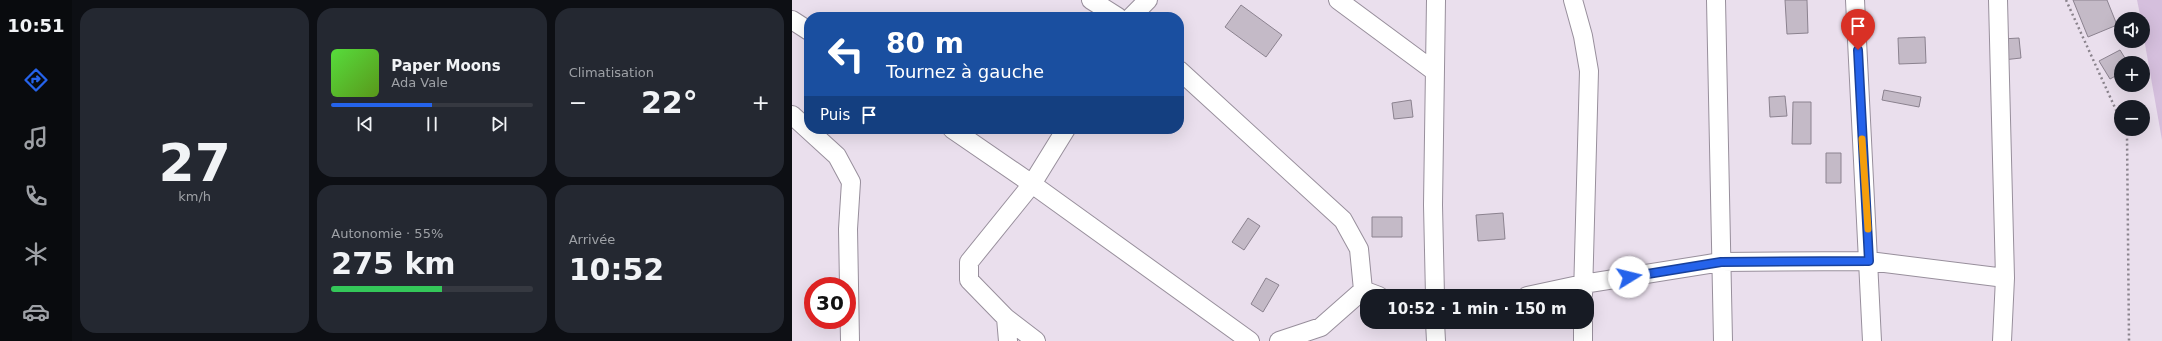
<!DOCTYPE html>
<html lang="fr">
<meta charset="utf-8">
<style>
body{margin:0;font-family:"DejaVu Sans",sans-serif;background:#242831;color:#f1f3f6;height:100vh;display:flex;flex-direction:column;font-size:15px;white-space:nowrap}
*{box-sizing:border-box;margin:0}
p{font-size:13px;color:#9ea1a6}
.icon{flex:none;width:22px;height:22px;fill:none;stroke:currentColor;stroke-width:2;stroke-linecap:round;stroke-linejoin:round}
.map{position:relative;flex:1;overflow:hidden}
.sheet{display:flex;flex-direction:column;gap:8px;padding:8px;background:#0d0f14;width:720px}
.sheet>*{flex:none}
.top-card{position:absolute;left:12px;top:12px;width:380px;height:122px;border-radius:16px;box-shadow:0 4px 16px #0002;background:#1a4fa0;color:#fff;overflow:hidden}
.fabs{position:absolute;left:1322px;top:12px;display:grid;gap:8px}
.fabs a{display:grid;place-items:center;width:36px;height:36px;border-radius:50%;background:#171b24;box-shadow:0 4px 16px #0002;font-size:20px}
.speed{position:absolute;left:12px;top:277px;display:flex;gap:8px;font-size:20px;font-weight:700;text-align:center}
.speed>*{display:grid;place-content:center;width:52px;height:52px;border-radius:50%;background:#171b24;box-shadow:0 4px 16px #0002;line-height:1}
.speed .limit{border:6px solid #d22;background:#fff;color:#111}
.pin{position:absolute;display:grid;place-items:center;width:34px;height:34px;color:#fff;margin:-41px -17px;border-radius:50% 50% 50% 0;rotate:-45deg;box-shadow:0 0 4px #0007}
.pin .icon{rotate:45deg}
.me{position:absolute;width:44px;margin:-22px;rotate:81deg;stroke-linejoin:round;filter:drop-shadow(0 0 3px #0008)}
.turn{display:flex;align-items:center;gap:14px;height:84px;padding:0 16px;font-size:18px}
.turn .icon{width:52px;height:52px;stroke-width:2.5}
.turn b{display:block;font-size:28px;line-height:34px}
.then{display:flex;align-items:center;height:38px;padding:0 16px;background:#0003;gap:8px;font-size:15px}
.big{font-size:30px;font-weight:800;line-height:1.1}
.sheet .widget{flex:1;display:flex;flex-direction:column;justify-content:center;gap:6px;min-width:0;padding:0 14px;border-radius:16px;background:#242831}
.sheet .dial{align-items:center;gap:0}
.dial b{font-size:52px;line-height:1}
.song{display:flex;align-items:center;gap:12px}
.cover{width:48px;height:48px;border-radius:6px;background:linear-gradient(135deg,hsl(110 70% 55%),hsl(90 70% 35%))}
.played{height:4px;border-radius:2px;background:linear-gradient(90deg,#2563eb 50%,#363941 50%)}
.keys{display:flex;justify-content:space-around;direction:ltr}
.heat{display:flex;justify-content:space-between;align-items:center;font-size:22px;direction:ltr}
.charge{height:6px;border-radius:3px;background:linear-gradient(90deg,#34c759 55%,#363941 0)}
.sheet .tiles{flex:1;display:grid;gap:8px;grid-template-columns:repeat(3,1fr)}
.widget:first-child{grid-row:span 2}
.trip{position:absolute;left:568px;top:289px;width:234px;height:40px;border-radius:16px;background:#171b24;box-shadow:0 4px 16px #0002;font-weight:800;line-height:40px;text-align:center}
main{display:flex;flex:1;min-height:0}
.tabs{display:flex;flex-direction:column;width:72px;justify-content:space-around;align-items:center;background:#090b0e;color:#9ea1a6}
.tabs .icon{width:28px;height:28px}
.tabs .active{color:#2563eb}
.tabs b{font-size:18px;color:#f1f3f6}
.map>svg:first-child{display:block}
.green{fill:#d5bfdd}
.building{fill:#c4bac7;stroke:#8b828f}
.lines{fill:none;stroke-linecap:round;stroke-linejoin:round}
.minor-casing{stroke:#988f9c;stroke-width:20}
.path{stroke:#8a838c;stroke-width:2.5;stroke-dasharray:2 3;stroke-linecap:butt}
.minor{stroke:#fff;stroke-width:18}
.route-casing{stroke:#184099;stroke-width:10}
.route{stroke:#2563eb;stroke-width:7}
.slow{stroke:#f59e0b;stroke-width:7}
</style>
<main>
<nav class="tabs">
<b>10:51</b>
<svg class="icon active" aria-label="directions" viewBox="0 0 24 24"><path d="M12 3l9 9-9 9-9-9zM9 14v-3h6M13 9l2 2-2 2"/></svg>
<svg class="icon" aria-label="music" viewBox="0 0 24 24"><path d="M9 18V5l10-2v13"/><circle cx="6" cy="18" r="3"/><circle cx="16" cy="16" r="3"/></svg>
<svg class="icon" aria-label="phone" viewBox="0 0 24 24"><path d="M5 4h4l2 5-3 2q2 4 5 5l2-3 5 2v4C11 20 4 13 5 4z"/></svg>
<svg class="icon" aria-label="climate" viewBox="0 0 24 24"><path d="M12 3v18M4 7l16 10M4 17L20 7"/></svg>
<svg class="icon" aria-label="car" viewBox="0 0 24 24"><path d="M5 17H2v-5l4-1 3-4h7l3 4 3 1v5h-3M9 17h6M6 11h13"/><circle cx="7" cy="17" r="2"/><circle cx="17" cy="17" r="2"/></svg>
</nav>
<section class="sheet">
<div class="tiles">
<div class="widget dial"><b>27</b><p>km/h</p></div>
<div class="widget">
<div class="song"><i class="cover"></i><div><b>Paper Moons</b><p>Ada Vale</p></div></div>
<div class="played"></div>
<div class="keys"><svg class="icon" aria-label="previous" viewBox="0 0 24 24"><path d="M18 5L8 12l10 7zM5 5v14"/></svg><svg class="icon" aria-label="pause" viewBox="0 0 24 24"><path d="M8 5v14M16 5v14"/></svg><svg class="icon" aria-label="next" viewBox="0 0 24 24"><path d="M6 5l10 7-10 7zM19 5v14"/></svg></div>
</div>
<div class="widget"><p>Climatisation</p>
<div class="heat"><a>−</a><b class="big">22°</b><a>+</a></div>
</div>
<div class="widget"><p>Autonomie · 55%</p><b class="big">275 km</b><div class="charge"></div></div>
<div class="widget"><p>Arrivée</p><b class="big">10:52</b></div>
</div>
</section>
<div class="map">
<svg width="1370" height="341" viewBox="0 0 1370 341">
<rect width="100%" height="100%" fill="#eadfed"/>
<path class="green" d="M1345,0h25v140l-19,-107v-14h-2z"/>
<path class="building" d="M993,0h22l1,33 -21,1z
M1281,0h34l10,25 -29,12z
M449,5l41,30 -16,22 -41,-30z
M1133,37l1,26 -27,1 -1,-26z
M1227,38l2,20 -18,2 -1,-21z
M1328,50l8,13h-7v10l-11,6 -11,-18z
M1092,90l37,7 -2,10 -37,-7z
M993,96l2,20 -17,1 -1,-20z
M619,100l2,17 -19,2 -2,-16z
M1001,102h18v42h-19z
M1034,153h15v30h-15z
M711,213l2,26 -27,2 -2,-26z
M580,217h30v20h-30z
M456,218l12,8 -16,24 -12,-8z
M474,278l13,7 -16,27 -12,-8z"/>
<g class="lines">
<g class="minor-casing">
<path id="minor" d="M299,0l27,17
M546,0l96,71
M781,0l10,36 6,35 -6,224
M924,0l7,341
M1063,0l17,341
M1206,0l7,278 -3,63
M339,17l17,-17
M0,20l17,11
M387,70l164,150 16,29 4,41
M0,115l45,41 14,26 -3,47 2,112
M160,129l80,55 218,157
M571,290l16,6
M643,296l-2,-91 3,-205
M735,296l56,-12 138,-22 148,-1 136,17
M214,318l2,23
M643,322l1,19
M791,322v19
M244,341l-30,-23 -37,-38v-18l63,-78 34,-55
M487,341l42,-14 42,-37"/>
</g>
<path class="path" d="M1274,0l55,121
M1333,129l2,5 2,207"/>
<use href="#minor" class="minor"/>
</g>
<g class="lines">
<g class="route-casing">
<path id="route" d="M837,277l92,-15 148,-1 -11,-211"/>
</g>
<use href="#route" class="route"/>
<path class="slow" d="M1070,139l6,90"/>
</g>
</svg>
<div class="fabs">
<a><svg class="icon" aria-label="sound" viewBox="0 0 24 24"><path d="M4 9h4l5-4v14l-5-4H4zM17 9q2 3 0 6"/></svg></a>
<a>+</a>
<a>−</a>
</div>
<div class="speed"><div class="limit">30</div></div>
<div class="pin" style="left:1066px;top:50px;background:#d93025"><svg class="icon" aria-label="arrive" viewBox="0 0 24 24"><path d="M6 21V4h12l-3 4 3 4H6"/></svg></div>
<svg class="me" style="left:837px;top:277px" viewBox="-20 -20 40 40"><circle r="19" fill="#fff"/><path d="M0-13L10 11 0 6-10 11z" fill="#2563eb"/></svg>
<div class="trip">10:52 · 1 min · 150 m</div>
<div class="top-card">
<div class="turn"><svg class="icon" aria-label="left" viewBox="0 0 24 24"><path d="M17 20v-9H6M10 6l-5 5 5 5"/></svg><div><b>80 m</b>Tournez à gauche</div></div>
<div class="then">Puis<svg class="icon" aria-label="arrive" viewBox="0 0 24 24"><path d="M6 21V4h12l-3 4 3 4H6"/></svg></div>
</div>
</div>
</main>
